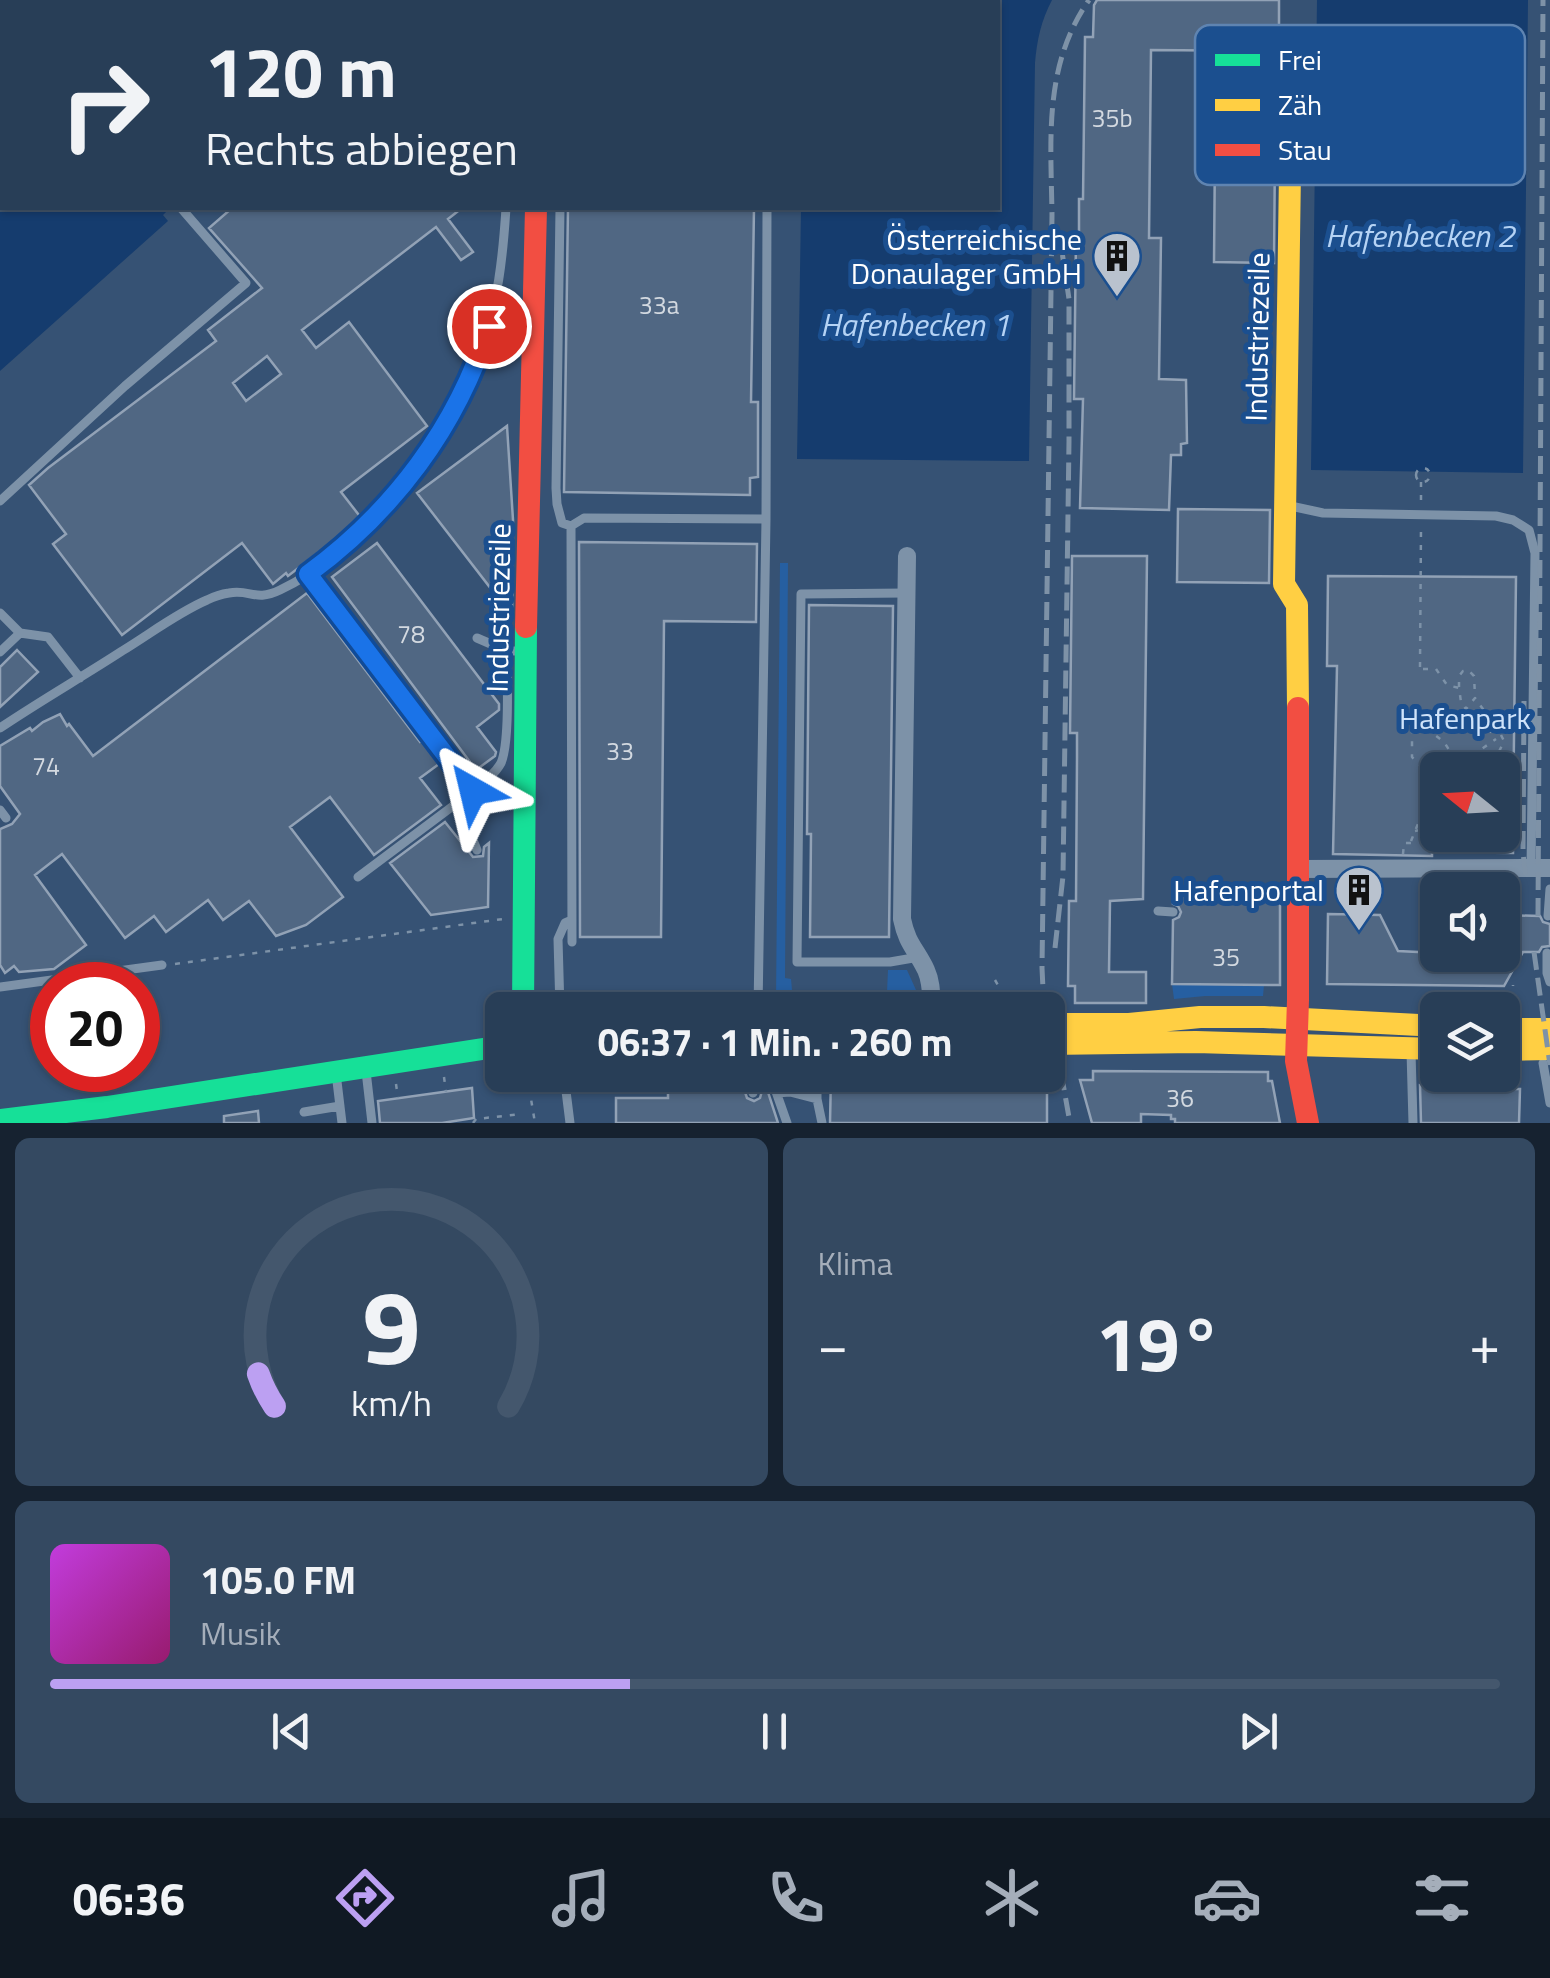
<!DOCTYPE html>
<html lang="de">
<meta charset="utf-8">
<style>
body{margin:0;font-family:"Titillium Web",sans-serif;background:#344961;color:#f1f3f6;height:100vh;display:flex;flex-direction:column;font-size:38px;white-space:nowrap}
*{box-sizing:border-box;margin:0}
p{font-size:32px;color:#a5aeba}
.icon{flex:none;width:55px;height:55px;fill:none;stroke:currentColor;stroke-width:2;stroke-linecap:round;stroke-linejoin:round}
.map{position:relative;height:1123px;overflow:hidden}
.details{display:flex;flex-direction:column;gap:15px;padding:15px;background:#162230;flex:1}
.details>*{flex:none}
.hud{position:absolute;left:0px;top:0px;width:1000px;height:210px;box-shadow:0 2px 8px #0004,0 0 0 2px #44576d;background:#283e57;color:#f1f3f6;overflow:hidden}
.needle{width:65px;rotate:288deg}
.tools{position:absolute;left:1420px;top:752px;display:grid;gap:20px}
.tools a{display:grid;place-items:center;width:100px;height:100px;border-radius:15px;background:#283e57;box-shadow:0 2px 8px #0004,0 0 0 2px #44576d;font-size:50px}
.speed{position:absolute;left:30px;top:962px;display:flex;gap:20px;font-size:50px;font-weight:700;text-align:center}
.speed>*{display:grid;place-content:center;width:130px;height:130px;border-radius:50%;background:#283e57;box-shadow:0 2px 8px #0004,0 0 0 2px #44576d;line-height:1}
.speed .limit{border:15px solid #d22;background:#fff;color:#111}
.pin{position:absolute;display:grid;place-items:center;width:85px;height:85px;color:#fff;margin:-42px;border:5px solid #fff;border-radius:50%;box-shadow:0 2px 10px #0007}
.me{position:absolute;width:110px;margin:-55px;rotate:323deg;stroke-linejoin:round;filter:drop-shadow(0 0 8px #0008)}
.turn{display:flex;align-items:center;gap:35px;height:210px;padding:0 40px;font-size:45px}
.turn .icon{width:130px;height:130px;stroke-width:2.5}
.turn b{display:block;font-size:70px;line-height:85px}
.big{font-size:75px;font-weight:700;line-height:1.1}
.details .tile{flex:1;display:flex;flex-direction:column;justify-content:center;gap:15px;min-width:0;padding:0 35px;border-radius:15px;background:#344961}
.details .dial{align-items:center;gap:0}
.dial svg{height:260px;overflow:visible;fill:none;stroke:#44576d;stroke-width:7;stroke-linecap:round;text-anchor:middle}
.dial text{fill:#f1f3f6;stroke:none}
.song{display:flex;align-items:center;gap:30px}
.cover{width:120px;height:120px;border-radius:15px;background:linear-gradient(135deg,hsl(290 70% 55%),hsl(320 70% 35%))}
.played{height:10px;border-radius:5px;background:linear-gradient(90deg,#bca0f2 40%,#44576d 40%)}
.keys{display:flex;justify-content:space-around;direction:ltr}
.heat{display:flex;justify-content:space-between;align-items:center;font-size:55px;direction:ltr}
.details .tiles{flex:1;display:grid;gap:15px;grid-template-columns:1fr 1fr}
.tile:last-child{grid-column:span 2}
.trip{position:absolute;left:485px;top:992px;width:580px;height:100px;border-radius:15px;background:#283e57;box-shadow:0 2px 8px #0004,0 0 0 2px #44576d;font-weight:700;line-height:100px;text-align:center}
.menu{display:flex;height:160px;justify-content:space-around;align-items:center;background:#101923;color:#a5aeba}
.menu .icon{width:70px;height:70px}
.menu .active{color:#bca0f2}
.menu b{font-size:45px;color:#f1f3f6}
.map>svg:first-child{display:block}
.green{fill:#265fa1}
.water{fill:#153c6e}
.building{fill:#506783;stroke:#92a2b6;stroke-width:2.5;fill-rule:evenodd}
.lines{fill:none;stroke-linecap:round;stroke-linejoin:round}
.path{stroke:#7d92a8;stroke-width:2.5;stroke-dasharray:5 8;stroke-linecap:butt}
.lane{stroke:#7d92a8;stroke-width:9}
.street{stroke:#7d92a8;stroke-width:18}
.fast{stroke:#16e098;stroke-width:22}
.slow{stroke:#ffcf43;stroke-width:22}
.jam{stroke:#f24e42;stroke-width:22}
.rail{stroke:#7e92a7;stroke-width:5;stroke-dasharray:18 8;stroke-linecap:butt}
.route-casing{stroke:#114b97;stroke-width:25}
.route{stroke:#1a73e8;stroke-width:18}
.labels{text-anchor:middle;dominant-baseline:central;stroke-width:10;stroke-linejoin:round;paint-order:stroke}
.number-label{font-size:25px;fill:#d3d9e0}
.poi-label{font-size:30px;fill:#fff;stroke:#1b4f8f;text-anchor:end}
.street-label{font-size:30px;fill:#fff;stroke:#1b4f8f}
.park-label{font-size:30px;fill:#cfe3fa;stroke:#1b4f8f}
.water-label{font-size:32px;font-style:italic;fill:#b5d3f5;stroke:#1b4f8f}
.key{fill:#1b4f8f;stroke:#5f84b1;stroke-width:2.5}
.key-label{font-size:28px;fill:#fff}
</style>
<div class="map">
<svg width="1550" height="1123" viewBox="0 0 1550 1123">
<rect width="100%" height="100%" fill="#365274"/>
<path class="green" d="M780,563h8l-3,415 6,1 1,11 95,2 1,-22h19l9,20 -3,12 -137,-1z
M1172,984l92,1 -1,11h-58l-31,3z"/>
<path class="water" d="M0,0h199l-3,2h-194v206h168l-7,7 5,6 -168,150z
M804,0h248c-11,21 -15,40 -17,63l-6,398 -232,-2 4,-251h197v-206h-194z
M1317,0h211l-5,473 -212,-3z"/>
<path class="building" d="M1097,0h182v51l-128,-1 -2,188h12l-2,141 27,1 1,63 -6,1v11h-10l-2,55 -89,-2 3,-109h-9l2,-162h3v-38h4l2,-162h8l1,-32z
M1215,148l60,1 -1,114 -60,-1z
M232,208h230l-14,11 25,33 -12,8 -25,-33 -134,103 14,18 33,-26 78,104 -86,66 21,27 -74,57 -2,-3 -13,11 -31,-41 -120,92 -69,-91 13,-10 -37,-49 19,-17 168,-127 -8,-11 54,-42 -53,-60zM267,356l14,18 -35,27 -13,-18z
M568,208h186l-3,194h7v75l-8,1v17l-186,-3z
M507,426l6,94 -1,96 -95,-123z
M1178,509l92,1 -1,73 -92,-1z
M579,542l178,2 -1,78 -92,-1 -3,316h-81z
M377,543l122,161v6l-22,17 19,25 -1,4 -19,14 -144,-193z
M1072,556h75l-4,343 -33,2 -1,71h37v31h-71v-17h-7l1,-85h7l1,-143v-25h-7z
M1328,576l188,1 -3,241h-11v-48h-64v65h75v18l-81,-1v4l-99,-2 4,-188h-10z
M307,593l113,149 2,-1 17,23 -19,14 21,27 -67,50 -44,-58 -40,30 53,70 -37,28 -30,11 -27,-35 -26,19 -15,-20 -42,32 -12,-16 -29,22 -63,-84 -27,21 51,70 -32,24 -35,3 -5,-6 -9,7 -5,-8v-136l12,-5 8,-10 -20,-28v-40l30,-18 2,3 11,-9 17,-8 7,12 2,-2 24,32z
M809,605l84,1 -4,331h-79l1,-103h-4z
M17,650l21,22 -38,35v-40z
M445,822l28,35 10,-1 1,-9 5,-4 -1,64 -57,8 -41,-52z
M1177,888l103,2v95l-108,-1 1,-64 6,-3 2,-5 -3,-6 -5,-2v-3h4z
M1328,914l52,1 18,36 40,2v2h64v-40l38,1 3,6 7,2v22l-8,1 -3,5h-16l-19,34 -177,-2z
M1093,1071l175,1v9h4l8,42h-105v-4h-4v-4l-30,-1v9h-49l-12,-43h13z
M668,1075h79l-2,17 2,6 7,3 6,-3 2,-7 6,1 10,31h-162v-25h52z
M831,1075h216v48h-217z
M1429,1077h44v8h16v4h31l-1,34h-98l-1,-38h9z
M472,1088l2,30 -32,5h-62l-2,-22z
M258,1111l1,12h-35v-7z"/>
<g class="lines">
<path class="path" d="M1416 475a7 7 0 1 1 14 0a7 7 0 1 1-14 0Z
M1421,500v-19
M1420,667l1,-139
M1423,669h13l11,16 12,3 2,14 5,7 9,-11 10,14v14l12,12
M1459,687v-11l4,-5 5,-1 6,6 1,20
M1418,719v3l26,20 18,28
M1501,735l3,6 -8,17 3,4 9,4 3,29 -9,7
M1474,757l19,13
M1463,765l10,-10 23,-16
M1502,830l7,7v14
M1415,831l23,-4
M1411,841l18,-44 -7,-10 -1,-20 -9,-10v-35h6
M1403,854l1,-11h7
M1516,883v33
M1509,884l1,32
M175,964l328,-45
M995,980l14,24
M1513,985v1
M772,1004l142,3
M947,1006h92
M597,1010l78,-3 9,3
M686,1010l58,-3
M527,1075l8,48
M444,1077l2,15
M396,1084l2,14
M473,1123l3,-4 46,-5"/>
<path class="lane" d="M494,0l1,2
M769,0v2
M245,2l3,-2
M405,2l3,-2
M599,2l10,-2
M560,208l-4,280 1,16 5,19 9,3 1,416
M0,501l125,-115 121,-103 -65,-75
M1286,505l37,8 173,3 17,4 16,10 6,23 -4,316
M571,526l13,-8 182,1
M308,573l165,218c10,-8 22,-17 28,-28 9,-21 6,-86 6,-112h17
M906,593l-105,1 -4,368h93l29,-5
M0,613l20,20
M477,638l30,13
M0,652l20,-19 28,4 32,41
M0,728c40,-27 82,-51 122,-77 28,-17 55,-38 85,-51 6,-3 15,-6 22,-7 22,-4 26,9 51,-3 90,-43 168,-149 201,-240 17,-46 22,-95 25,-142
M458,803l19,47
M0,810l6,8
M358,877l115,-86
M1158,911l15,1
M1548,916l2,-27
M1547,953v20l3,9
M0,987l162,-22
M560,1010l-2,-71 7,-16 7,-3
M758,1010l8,-491 1,-311
M1411,1051l2,72
M1543,1063l7,40
M366,1071l6,52
M336,1073l6,50
M564,1075l6,48
M765,1075l9,11 13,37
M817,1075v24l5,24
M753,1093l4,-18
M777,1093l13,-1 27,7
M304,1112l36,-6"/>
<path class="street" d="M544,2l1,-2
M907,556l-5,363c5,25 14,30 24,51 6,13 5,27 6,40
M1299,869l251,-1"/>
<path class="fast" d="M523,1010l3,-383
M0,1120l107,-13 395,-61"/>
<path class="slow" d="M1291,103l-7,481 13,21 1,103
M1048,1024h81l71,-7h64l174,9
M1502,1029h48
M1048,1044l148,-2 242,7
M1502,1050l48,-1"/>
<path class="jam" d="M526,627l10,-419
M1298,708v292l-2,61 12,62"/>
<path class="rail" d="M1524,701l-1,151 3,29
M1538,916l5,-916
M1055,948l8,-72 6,-435v-142l-8,-54
M1534,952l16,113
M1053,995l3,49 14,79
M1044,1010l-2,-42 10,-753c-1,-75 -9,-149 37,-215"/>
</g>
<g class="lines">
<g class="route-casing">
<path id="route" d="M473,791l-165,-217c85,-62 149,-147 181,-248"/>
</g>
<use href="#route" class="route"/>
</g>
<defs>
<g id="building-pin" transform="scale(2.5)"><path d="M0 17L-7.5 6A9.5 9.5 0 1 1 7.5 6Z" fill="#b9c2ce" stroke="#1b4f8f"/><path d="M-4-6H4V6H1V3H-1V6H-4ZM-2.5-4.3h1.7v1.8h-1.7ZM.8-4.3h1.7v1.8H.8ZM-2.5-1h1.7V.8h-1.7ZM.8-1h1.7V.8H.8Z" fill="#111"/></g>
</defs>
<g fill-rule="evenodd">
<use href="#building-pin" x="1117" y="256"/>
<use href="#building-pin" x="1359" y="890"/>
</g>
<g class="labels">
<g class="number-label">
<text x="1112" y="118">35b</text>
<text x="659" y="305">33a</text>
<text x="411" y="634">78</text>
<text x="620" y="751">33</text>
<text x="46" y="766">74</text>
<text x="1226" y="957">35</text>
<text x="1180" y="1098">36</text>
</g>
<g class="poi-label">
<text x="1082" y="239">Österreichische<tspan x="1082" dy="34">Donaulager GmbH</tspan></text>
<text x="1324" y="890">Hafenportal</text>
</g>
<g class="street-label">
<text transform="translate(1257 337) rotate(-89)">Industriezeile</text>
<text transform="translate(498 608) rotate(-89)">Industriezeile</text>
</g>
<g class="park-label">
<text x="1465" y="718">Hafenpark</text>
</g>
<g class="water-label">
<text x="1420" y="235">Hafenbecken 2</text>
<text x="915" y="324">Hafenbecken 1</text>
</g>
</g>
<rect x="1195" y="25" width="330" height="160" rx="15" class="key"/>
<rect x="1215" y="54" width="45" height="12" fill="#16e098"/>
<rect x="1215" y="99" width="45" height="12" fill="#ffcf43"/>
<rect x="1215" y="144" width="45" height="12" fill="#f24e42"/>
<g class="key-label">
<text x="1278" y="70">Frei</text>
<text x="1278" y="115">Zäh</text>
<text x="1278" y="160">Stau</text>
</g>
</svg>
<div class="tools">
<a><svg class="needle" viewBox="-14 -14 28 28"><path d="M0-13l5 13h-10z" fill="#e53935"/><path d="M0 13l5-13h-10z" fill="#a5aeba"/></svg></a>
<a><svg class="icon" aria-label="sound" viewBox="0 0 24 24"><path d="M4 9h4l5-4v14l-5-4H4zM17 9q2 3 0 6"/></svg></a>
<a><svg class="icon" aria-label="layers" viewBox="0 0 24 24"><path d="M12 4l9 5-9 5-9-5zM3 14l9 5 9-5"/></svg></a>
</div>
<div class="speed"><div class="limit">20</div></div>
<div class="pin" style="left:489px;top:326px;background:#d93025"><svg class="icon" aria-label="arrive" viewBox="0 0 24 24"><path d="M6 21V4h12l-3 4 3 4H6"/></svg></div>
<svg class="me" style="left:473px;top:791px" viewBox="-20 -20 40 40"><path d="M0-17L14 15 0 8-14 15z" fill="#1a73e8" stroke="#fff" stroke-width="4"/></svg>
<div class="trip">06:37 · 1 Min. · 260 m</div>
<div class="hud">
<div class="turn"><svg class="icon" aria-label="right" viewBox="0 0 24 24"><path d="M7 20v-9h11M14 6l5 5-5 5"/></svg><div><b>120 m</b>Rechts abbiegen</div></div>
</div>
</div>
<section class="details">
<div class="tiles">
<div class="tile dial"><svg viewBox="0 0 100 80">
<path d="M14 69A42 42 0 1 1 86 69"/>
<path d="M14 69A42 42 0 0 1 9 59" stroke="#bca0f2"/>
<text x="50" y="56" font-size="32" font-weight="700">9</text>
<text x="50" y="72" font-size="11">km/h</text>
</svg></div>
<div class="tile"><p>Klima</p>
<div class="heat"><a>−</a><b class="big">19°</b><a>+</a></div>
</div>
<div class="tile">
<div class="song"><i class="cover"></i><div><b>105.0 FM</b><p>Musik</p></div></div>
<div class="played"></div>
<div class="keys"><svg class="icon" aria-label="previous" viewBox="0 0 24 24"><path d="M18 5L8 12l10 7zM5 5v14"/></svg><svg class="icon" aria-label="pause" viewBox="0 0 24 24"><path d="M8 5v14M16 5v14"/></svg><svg class="icon" aria-label="next" viewBox="0 0 24 24"><path d="M6 5l10 7-10 7zM19 5v14"/></svg></div>
</div>
</div>
</section>
<nav class="menu">
<b>06:36</b>
<svg class="icon active" aria-label="directions" viewBox="0 0 24 24"><path d="M12 3l9 9-9 9-9-9zM9 14v-3h6M13 9l2 2-2 2"/></svg>
<svg class="icon" aria-label="music" viewBox="0 0 24 24"><path d="M9 18V5l10-2v13"/><circle cx="6" cy="18" r="3"/><circle cx="16" cy="16" r="3"/></svg>
<svg class="icon" aria-label="phone" viewBox="0 0 24 24"><path d="M5 4h4l2 5-3 2q2 4 5 5l2-3 5 2v4C11 20 4 13 5 4z"/></svg>
<svg class="icon" aria-label="climate" viewBox="0 0 24 24"><path d="M12 3v18M4 7l16 10M4 17L20 7"/></svg>
<svg class="icon" aria-label="car" viewBox="0 0 24 24"><path d="M5 17H2v-5l4-1 3-4h7l3 4 3 1v5h-3M9 17h6M6 11h13"/><circle cx="7" cy="17" r="2"/><circle cx="17" cy="17" r="2"/></svg>
<svg class="icon" aria-label="filters" viewBox="0 0 24 24"><path d="M4 7h16M4 17h16"/><circle cx="9" cy="7" r="2"/><circle cx="15" cy="17" r="2"/></svg>
</nav>
